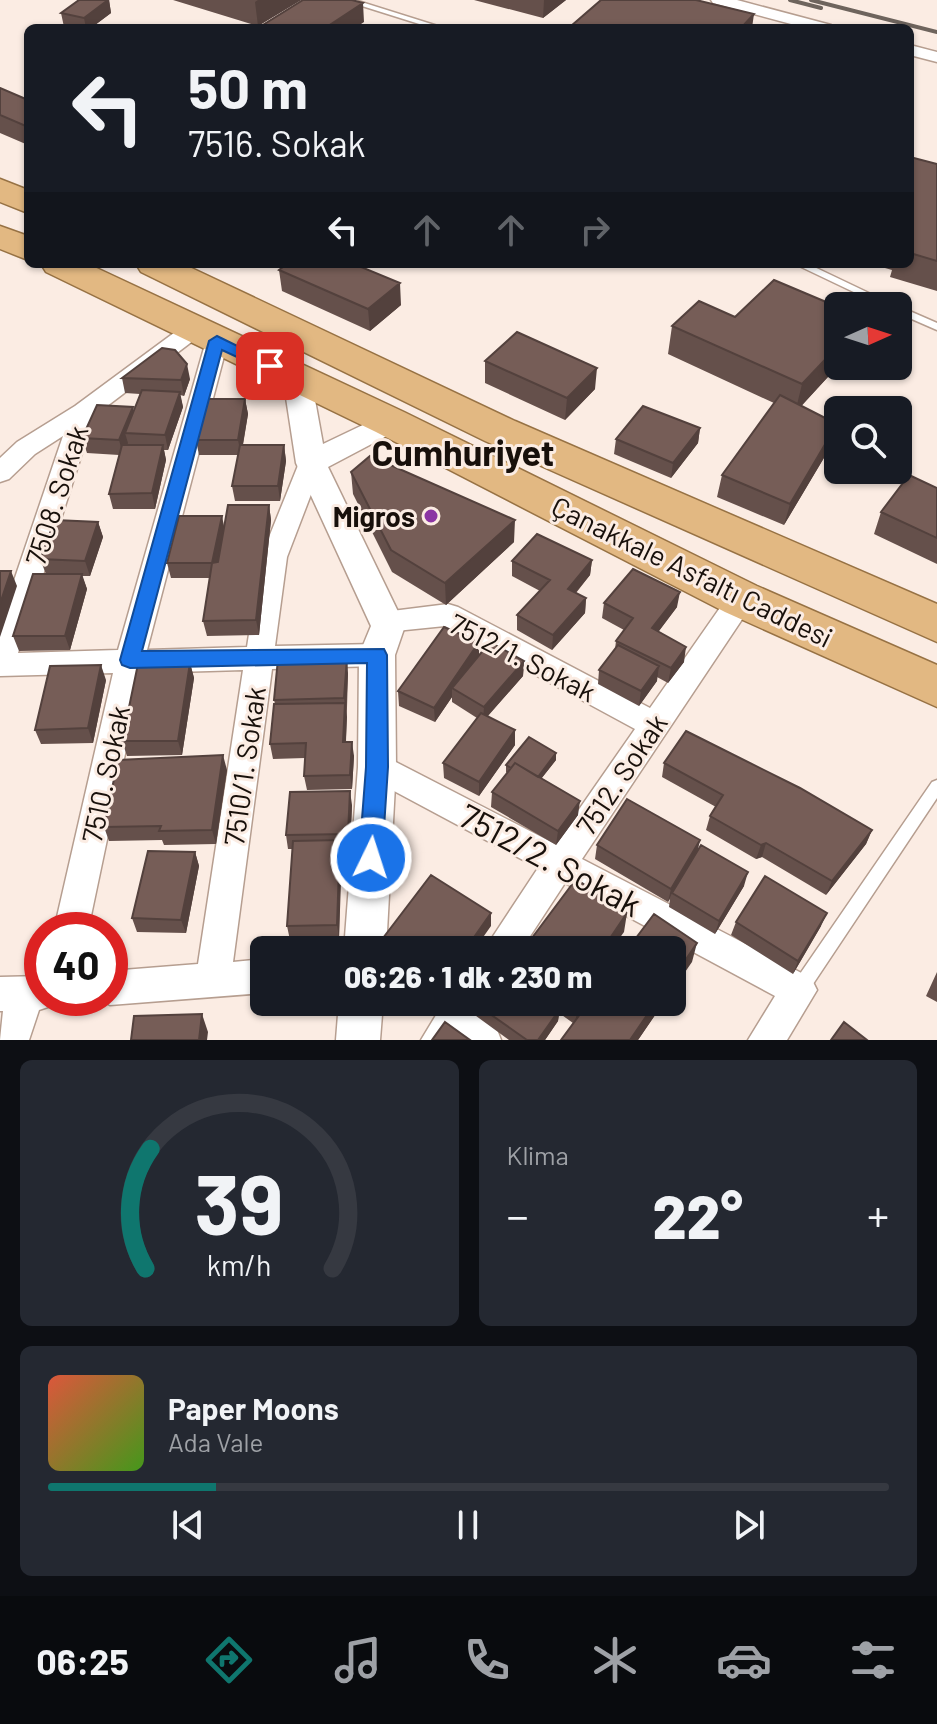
<!DOCTYPE html>
<html lang="tr">
<meta charset="utf-8">
<style>
body{margin:0;font-family:Barlow,sans-serif;background:#242831;color:#f1f3f6;height:100vh;display:flex;flex-direction:column;font-size:30px;white-space:nowrap}
*{box-sizing:border-box;margin:0}
p{font-size:26px;color:#9ea1a6}
.icon{flex:none;width:44px;height:44px;fill:none;stroke:currentColor;stroke-width:2;stroke-linecap:round;stroke-linejoin:round}
.map{position:relative;height:1040px;overflow:hidden}
.panel{display:flex;flex-direction:column;gap:20px;padding:20px;background:#0d0f14;flex:1}
.panel>*{flex:none}
.banner{position:absolute;left:24px;top:24px;width:890px;height:244px;border-radius:12px;box-shadow:0 2px 6px #0004;background:#171b24;color:#f1f3f6;overflow:hidden}
.needle{width:52px;rotate:87deg}
.tools{position:absolute;left:824px;top:292px;display:grid;gap:16px}
.tools a{display:grid;place-items:center;width:88px;height:88px;border-radius:12px;background:#171b24;box-shadow:0 2px 6px #0004;font-size:40px}
.speed{position:absolute;left:24px;top:912px;display:flex;gap:16px;font-size:40px;font-weight:700;text-align:center}
.speed>*{display:grid;place-content:center;width:104px;height:104px;border-radius:50%;background:#171b24;box-shadow:0 2px 6px #0004;line-height:1}
.speed .limit{border:12px solid #d22;background:#fff;color:#111}
.pin{position:absolute;display:grid;place-items:center;width:68px;height:68px;color:#fff;margin:-34px;border-radius:16px;box-shadow:0 4px 12px #0006}
.me{position:absolute;width:88px;margin:-44px;rotate:4deg;stroke-linejoin:round;filter:drop-shadow(0 0 6px #0008)}
.turn{display:flex;align-items:center;gap:28px;height:168px;padding:0 32px;font-size:36px}
.turn .icon{width:104px;height:104px;stroke-width:2.5}
.turn b{display:block;font-size:56px;line-height:68px}
.lanes{display:flex;align-items:center;height:76px;padding:0 32px;background:#0003;justify-content:center;gap:40px;direction:ltr}
.lanes .off{opacity:.35}
.big{font-size:60px;font-weight:800;line-height:1.1}
.panel .widget{flex:1;display:flex;flex-direction:column;justify-content:center;gap:12px;min-width:0;padding:0 28px;border-radius:12px;background:#242831}
.panel .dial{align-items:center;gap:0}
.dial svg{height:208px;overflow:visible;fill:none;stroke:#363941;stroke-width:7;stroke-linecap:round;text-anchor:middle}
.dial text{fill:#f1f3f6;stroke:none}
.song{display:flex;align-items:center;gap:24px}
.cover{width:96px;height:96px;border-radius:12px;background:linear-gradient(135deg,hsl(10 70% 55%),hsl(100 70% 35%))}
.played{height:8px;border-radius:4px;background:linear-gradient(90deg,#0f766e 20%,#363941 20%)}
.keys{display:flex;justify-content:space-around;direction:ltr}
.heat{display:flex;justify-content:space-between;align-items:center;font-size:44px;direction:ltr}
.panel .tiles{flex:1;display:grid;gap:20px;grid-template-columns:1fr 1fr}
.widget:last-child{grid-column:span 2}
.trip{position:absolute;left:250px;top:936px;width:436px;height:80px;border-radius:12px;background:#171b24;box-shadow:0 2px 6px #0004;font-weight:800;line-height:80px;text-align:center}
.tabs{display:flex;height:128px;justify-content:space-around;align-items:center;background:#090b0e;color:#9ea1a6}
.tabs .icon{width:56px;height:56px}
.tabs .selected{color:#0f766e}
.tabs b{font-size:36px;color:#f1f3f6}
.map>svg:first-child{display:block}
.lines{fill:none;stroke-linecap:round;stroke-linejoin:round}
.service-casing{stroke:#b69e90;stroke-width:3}
.minor-casing{stroke:#b69e90;stroke-width:3}
.tertiary-casing{stroke:#b69e90;stroke-width:3}
.trunk-casing{stroke:#977244;stroke-width:3}
.service{fill:#fff;fill-rule:evenodd}
.minor{fill:#fff;fill-rule:evenodd}
.tertiary{fill:#fff;fill-rule:evenodd}
.trunk{fill:#e2b882;fill-rule:evenodd}
.rail{stroke:#6e645d;stroke-width:4}
.wall{fill:#65504b}
.shaded-wall{fill:#53413d}
.building{fill:#765d57;stroke:#53413d;stroke-width:2}
.route{fill:#1a73e8;stroke:#114b97;stroke-width:2}
.poi-dot{fill:#8b35a3;stroke:#fbece3;stroke-width:3}
.labels{text-anchor:middle;dominant-baseline:central;stroke-width:6;stroke-linejoin:round;paint-order:stroke}
.street-label{font-size:28px;fill:#18100b;stroke:#fbece3}
.poi-label{font-size:28px;font-weight:bold;fill:#18100b;stroke:#fbece3;text-anchor:end}
.near-street-label{font-size:34px;fill:#18100b;stroke:#fbece3}
.district-label{font-size:36px;font-weight:bold;fill:#18100b;stroke:#fbece3}
</style>
<div class="map">
<svg width="937" height="1040" viewBox="0 0 937 1040">
<rect width="100%" height="100%" fill="#fbece3"/>
<g class="lines">
<g class="service-casing">
<path id="service" d="M343,0h12l89,28h-12z
M795,264h13l88,42h-13z
M898,306l39,17v7l-39,-17z
M937,780v18l-132,198 -6,2 -6,-2 -2,-6 2,-6 139,-202z"/>
</g>
<g class="minor-casing">
<path id="minor" d="M711,0h26l94,25 2,3h-27l-93,-25z
M910,45l27,7v10l-27,-7z
M194,322l8,2 3,5 -3,5 -108,82 -76,237 100,-3 88,-309 3,-5h16l3,5 -81,309 100,-3 14,-90 38,-94 3,-6 9,-3 9,3 3,6 -36,94 -12,89 102,-2 10,3 4,8 -4,8 -10,3 -105,3 -39,293 31,-3v34l-154,12 -13,-7h13v-27l88,-7 45,-294 -101,3 -54,257h-34l59,-257 -113,3v-54l63,-186 -28,18 -26,25 -9,3v-24l17,-16 58,-36 111,-82z
M741,589l10,3 4,7 -4,7 -169,253 229,119 6,12 -30,50h-39l27,-44 -210,-113 -44,67h-37l54,-82 -172,-92 -4,-9 4,-9 11,-4 11,4 167,86 80,-115 -190,-103 -59,6 -10,-3 -4,-8 4,-8 72,-9 10,3 192,101 81,-116z
M42,976v22h15l-3,7 -15,5 -10,30h-29l3,-29h-3v-34z
M444,1002h39l-6,13 19,12 5,13h-80z"/>
</g>
<g class="tertiary-casing">
<path id="tertiary" d="M297,369l10,2 4,7 12,66 67,-32 10,3 5,7 -5,7 -72,38 77,159 -10,29 1,112 -10,183h-42l14,-183 1,-112 12,-29 -75,-163 -13,-85 4,-7z
M339,1002h44l-3,38h-44z"/>
</g>
<g class="trunk-casing">
<path id="trunk" d="M0,179l28,11v23l-28,-11z
M0,226l28,10v24l-28,-11z
M41,264h47l316,148 353,174 180,79v42l-212,-95 -349,-180 -330,-160z
M136,264h47l332,157 422,183v38l-452,-201 -344,-169z"/>
</g>
<use href="#service" class="service"/>
<use href="#minor" class="minor"/>
<use href="#tertiary" class="tertiary"/>
<use href="#trunk" class="trunk"/>
<path class="rail" d="M790,0l31,8
M811,0l126,32"/>
</g>
<path class="wall" d="M109,0l2,13 -20,15h-20l-7,-1 -3,-14z
M173,0h128l-43,26z
M474,0h92l-23,18z
M0,88l28,12v45l-28,-12z
M910,157l27,7v127l-47,-14 2,-7 -21,-6h39z
M279,270l122,35 -31,26 -88,-40z
M838,307v59l-37,40 30,40 -47,79 -67,-28 5,-22 52,-72 -106,-49 4,-28 63,-9z
M485,361l110,28 -30,31 -80,-37z
M122,378l68,1 -6,17 -4,-1 3,12 -15,43h-4l2,10 -11,49h-42l-4,-15 10,-39 -32,-2 -5,-15 52,-27 6,-17 -15,-1z
M245,399l3,15 -5,31h41l2,16 -6,40h-45l-3,-15 6,-31h-39l-3,-15z
M700,428l-2,15 -27,35 -57,-24 2,-15z
M351,472l163,70 -68,63 -54,-33 -39,-78z
M937,488v76l-63,-30 7,-22z
M269,505l2,15 -12,115 -52,1 -4,-15 7,-43h-39l-4,-15 57,-37z
M98,522l5,15 -13,39h-8l5,13 -17,61 -51,1 -6,-15 33,-62 -6,-15z
M592,560l-2,15 -14,18 10,5 -1,15 -33,37 -35,-20v-15l23,-24 -28,-15v-15z
M604,603l73,4 -19,25 26,30 -16,21 -11,-6v4l-18,25 -41,-22 1,-14 16,-21 1,-8 8,-11 -22,-12z
M479,642v13l45,6 -1,15 -35,40 27,29 -36,51 -35,-18 -1,-15 34,-45 -25,-16v-5l-17,25 -36,-16 -1,-15z
M190,663l4,15 -12,77 -55,1 -5,-15z
M348,673l-2,69 8,14 -2,33 -45,1 -3,-14 1,-18 -32,1 -3,-15 5,-40 -1,-4z
M106,680l-13,63 -52,1 -6,-14z
M556,760l-15,19 37,36 -22,30 -65,-38 1,-15 15,-19 -1,-1v-7z
M664,763l208,67 -6,14 -40,51 -64,-38 -6,2 -50,-29 4,-14 6,-9 -54,-30z
M227,770l-11,74 -52,1 -2,-5 -53,1 -5,-14z
M352,805l-2,43h-9l-2,90 -49,2 -3,-14 6,-77h-5l-2,-14z
M597,845l101,7 46,34 -29,48 -46,-27 1,-8 -2,3 -73,-43z
M195,852l4,14 -13,67 -49,-1 -5,-14z
M736,922l85,4 -28,48 -62,-39z
M937,972v30l-11,-6z
M472,1002h192l-26,38h-77l12,-17 -14,-10 -1,8 -13,19h-36l-37,-27z"/>
<path class="shaded-wall" d="M109,0l2,13 -20,15h-5l-2,-10z
M258,0h43l-43,26 -3,-24z
M544,0h22l-23,18z
M363,3l1,19 -9,6h-30z
M754,14l-2,14h-11z
M400,283l1,22 -31,26 -2,-22z
M838,346v20l-43,47 7,-29z
M187,364l3,15 -6,17 -3,-16z
M597,368l-2,21 -30,31 2,-22z
M180,392l3,15 -15,43 -3,-15z
M245,399l3,15 -7,41 -3,-15z
M133,407l3,15 -11,11 3,10 -5,12 -4,-15z
M837,424l-6,22 -47,79 6,-21z
M700,428l-2,15 -27,35 2,-15z
M163,445l3,15 -11,49 -3,-16z
M284,445l2,16 -6,40 -2,-15z
M269,505l2,15 -12,115 -3,-15z
M222,516l3,15 -10,47 -3,-15z
M515,520l-1,22 -68,63 -1,-22z
M98,522l5,15 -13,39 -5,-15z
M592,560l-2,15 -24,29 2,-15z
M11,571l6,15 -17,51v-33z
M82,574l5,15 -17,61 -5,-14z
M680,592l-3,15 -27,36 2,-15z
M586,598l-1,15 -33,37 1,-15z
M479,642v15l-27,31v9l-17,25 -1,-14z
M686,647l-2,15 -16,21 3,-15z
M347,658l1,15 -2,40 -2,-15z
M524,661l-1,15 -40,45 1,-14z
M190,663l4,15 -12,77 -4,-14z
M101,665l5,15 -13,63 -5,-15z
M659,666l-2,15 -18,25 2,-15z
M345,703l2,14 -2,40 -2,-15z
M515,730v15l-36,51v-14z
M352,742l2,14 -2,33 -2,-14z
M556,753v7l-23,29v-7z
M223,755l4,15 -11,74 -4,-14z
M350,791l2,14 -2,43 -2,-14z
M580,801l-2,14 -22,30 2,-14z
M872,830l-6,14 -40,51 6,-14z
M340,840l2,14 -3,84 -2,-13z
M700,840l-3,14 -25,39 -4,9 3,-13z
M766,843l-4,14 -6,2 5,-14z
M195,852l4,14 -13,67 -5,-13z
M748,872l-4,14 -29,48 4,-13z
M491,913v13l-17,24h-9z
M627,913l-3,19 -13,18h-9z
M827,913l-6,13 -28,48 5,-13z
M697,943l-5,19 -20,29v-11z
M580,1002h10l-15,22 3,-18z
M656,1002h8l-26,38h-8z
M560,1009l-2,12 -13,19h-7z
M202,1014l6,18 -1,8h-8z"/>
<path class="building" d="M79,0h29l-24,18 -23,-5z
M303,0h49l11,3 -38,25h-67z
M601,0h95l58,14 -13,14h-162l-8,-2z
M0,88l28,12v27l-28,-12z
M910,157l27,7v97l-27,-8z
M287,264h67l46,19 -32,26 -89,-39z
M774,280l64,27v39l-36,38 -130,-58 27,-25 36,16z
M517,332l80,36 -30,30 -82,-37z
M162,348l13,2 12,14 -6,16 -59,-2z
M142,390l38,2 -15,43 -40,-2z
M780,395l57,29 -47,80 -68,-29z
M205,399h40l-7,41h-42z
M97,405l36,2 -14,33 -37,-2z
M643,406l57,22 -27,35 -57,-24z
M122,445h41l-11,48 -43,1z
M240,445h44l-6,41h-46z
M370,456l145,64 -70,63 -54,-33 -40,-78z
M909,475l28,13v50l-56,-26z
M228,505h41l-13,115 -53,1 9,-58 6,-1z
M179,516h43l-10,47h-45z
M55,520l43,2 -13,39 -45,-2z
M537,534l55,26 -24,29 18,9 -33,37 -36,-20 33,-35 -38,-19z
M633,569l47,23 -28,36 34,19 -15,21 -55,-27 17,-23 -29,-15z
M0,571h11l-11,33z
M33,574h49l-17,62h-52z
M444,627l35,15 -45,66 -36,-17z
M490,642l34,19 -40,46 -32,-19z
M618,645l41,21 -18,25 -42,-21z
M347,658l-3,40 -70,2 4,-41z
M190,663l-12,78h-56l16,-77z
M101,665l-13,63 -53,2 15,-64z
M345,703l-2,39h9l-2,33 -46,1 2,-33 -36,1 4,-40z
M481,713l34,17 -36,52 -36,-19z
M686,731l114,57 72,42 -40,51 -66,-38 -5,2 -51,-29 13,-21 -59,-32z
M529,737l27,16 -18,24 -23,-14 -4,5 -5,-3z
M223,755l-11,75 -53,1 2,-5 -57,1 14,-67z
M515,763l65,38 -22,30 -66,-39z
M350,791l-2,43 -62,1 4,-43z
M627,799l73,41 -29,49 -74,-44z
M340,840l-3,85 -50,1 6,-85z
M701,845l47,27 -29,49 -47,-28z
M148,851l47,1 -14,68 -49,-2z
M431,875l60,38 -26,37h-82l-6,-4z
M765,876l62,37 -29,48 -62,-39z
M576,879l51,34 -25,37h-79z
M654,914l43,29 -25,37v-30h-45z
M473,1002h77l10,7 -22,31h-11z
M589,1002h67l-26,38h-69z
M202,1014l-3,26h-68l3,-24z
M445,1022l25,18h-38z
M844,1022l23,18h-36z"/>
<path class="route" d="M217,336l61,30 -2,4h-11l-43,-20 -80,301 242,-2 3,6 1,112 -6,91 -3,7 -8,3 -8,-3 -4,-7 7,-91 1,-104 -237,5 -8,-3 -2,-5 89,-319z"/>
<circle class="poi-dot" cx="431" cy="516" r="8"/>
<g class="labels">
<g class="street-label">
<text transform="translate(56 495) rotate(-72)">7508. Sokak</text>
<text transform="translate(692 571) rotate(26)">Çanakkale Asfaltı Caddesi</text>
<text transform="translate(523 657) rotate(27)">7512/1. Sokak</text>
<text transform="translate(244 766) rotate(-82)">7510/1. Sokak</text>
<text transform="translate(105 774) rotate(-78)">7510. Sokak</text>
<text transform="translate(621 774) rotate(-56)">7512. Sokak</text>
</g>
<g class="poi-label">
<text x="415" y="516">Migros</text>
</g>
<g class="near-street-label">
<text transform="translate(551 859) rotate(28)">7512/2. Sokak</text>
</g>
<g class="district-label">
<text x="463" y="451">Cumhuriyet</text>
</g>
</g>
</svg>
<div class="tools">
<a><svg class="needle" viewBox="-14 -14 28 28"><path d="M0-13l5 13h-10z" fill="#e53935"/><path d="M0 13l5-13h-10z" fill="#9ea1a6"/></svg></a>
<a><svg class="icon" aria-label="search" viewBox="0 0 24 24"><circle cx="10" cy="10" r="6"/><path d="M15 15l6 6"/></svg></a>
</div>
<div class="speed"><div class="limit">40</div></div>
<div class="pin" style="left:270px;top:366px;background:#d93025"><svg class="icon" aria-label="arrive" viewBox="0 0 24 24"><path d="M6 21V4h12l-3 4 3 4H6"/></svg></div>
<svg class="me" style="left:371px;top:858px" viewBox="-20 -20 40 40"><circle r="17" fill="#1a73e8" stroke="#fff" stroke-width="3"/><path d="M0-11L8 9 0 5-8 9z" fill="#fff"/></svg>
<div class="trip">06:26 · 1 dk · 230 m</div>
<div class="banner">
<div class="turn"><svg class="icon" aria-label="left" viewBox="0 0 24 24"><path d="M17 20v-9H6M10 6l-5 5 5 5"/></svg><div><b>50 m</b>7516. Sokak</div></div>
<div class="lanes"><svg class="icon" aria-label="left" viewBox="0 0 24 24"><path d="M17 20v-9H6M10 6l-5 5 5 5"/></svg><svg class="icon off" aria-label="ahead" viewBox="0 0 24 24"><path d="M12 20V5M6 11l6-6 6 6"/></svg><svg class="icon off" aria-label="ahead" viewBox="0 0 24 24"><path d="M12 20V5M6 11l6-6 6 6"/></svg><svg class="icon off" aria-label="right" viewBox="0 0 24 24"><path d="M7 20v-9h11M14 6l5 5-5 5"/></svg></div>
</div>
</div>
<section class="panel">
<div class="tiles">
<div class="widget dial"><svg viewBox="0 0 100 80">
<path d="M14 69A42 42 0 1 1 86 69"/>
<path d="M14 69A42 42 0 0 1 16 23" stroke="#0f766e"/>
<text x="50" y="56" font-size="32" font-weight="700">39</text>
<text x="50" y="72" font-size="11">km/h</text>
</svg></div>
<div class="widget"><p>Klima</p>
<div class="heat"><a>−</a><b class="big">22°</b><a>+</a></div>
</div>
<div class="widget">
<div class="song"><i class="cover"></i><div><b>Paper Moons</b><p>Ada Vale</p></div></div>
<div class="played"></div>
<div class="keys"><svg class="icon" aria-label="previous" viewBox="0 0 24 24"><path d="M18 5L8 12l10 7zM5 5v14"/></svg><svg class="icon" aria-label="pause" viewBox="0 0 24 24"><path d="M8 5v14M16 5v14"/></svg><svg class="icon" aria-label="next" viewBox="0 0 24 24"><path d="M6 5l10 7-10 7zM19 5v14"/></svg></div>
</div>
</div>
</section>
<nav class="tabs">
<b>06:25</b>
<svg class="icon selected" aria-label="directions" viewBox="0 0 24 24"><path d="M12 3l9 9-9 9-9-9zM9 14v-3h6M13 9l2 2-2 2"/></svg>
<svg class="icon" aria-label="music" viewBox="0 0 24 24"><path d="M9 18V5l10-2v13"/><circle cx="6" cy="18" r="3"/><circle cx="16" cy="16" r="3"/></svg>
<svg class="icon" aria-label="phone" viewBox="0 0 24 24"><path d="M5 4h4l2 5-3 2q2 4 5 5l2-3 5 2v4C11 20 4 13 5 4z"/></svg>
<svg class="icon" aria-label="climate" viewBox="0 0 24 24"><path d="M12 3v18M4 7l16 10M4 17L20 7"/></svg>
<svg class="icon" aria-label="car" viewBox="0 0 24 24"><path d="M5 17H2v-5l4-1 3-4h7l3 4 3 1v5h-3M9 17h6M6 11h13"/><circle cx="7" cy="17" r="2"/><circle cx="17" cy="17" r="2"/></svg>
<svg class="icon" aria-label="filters" viewBox="0 0 24 24"><path d="M4 7h16M4 17h16"/><circle cx="9" cy="7" r="2"/><circle cx="15" cy="17" r="2"/></svg>
</nav>
